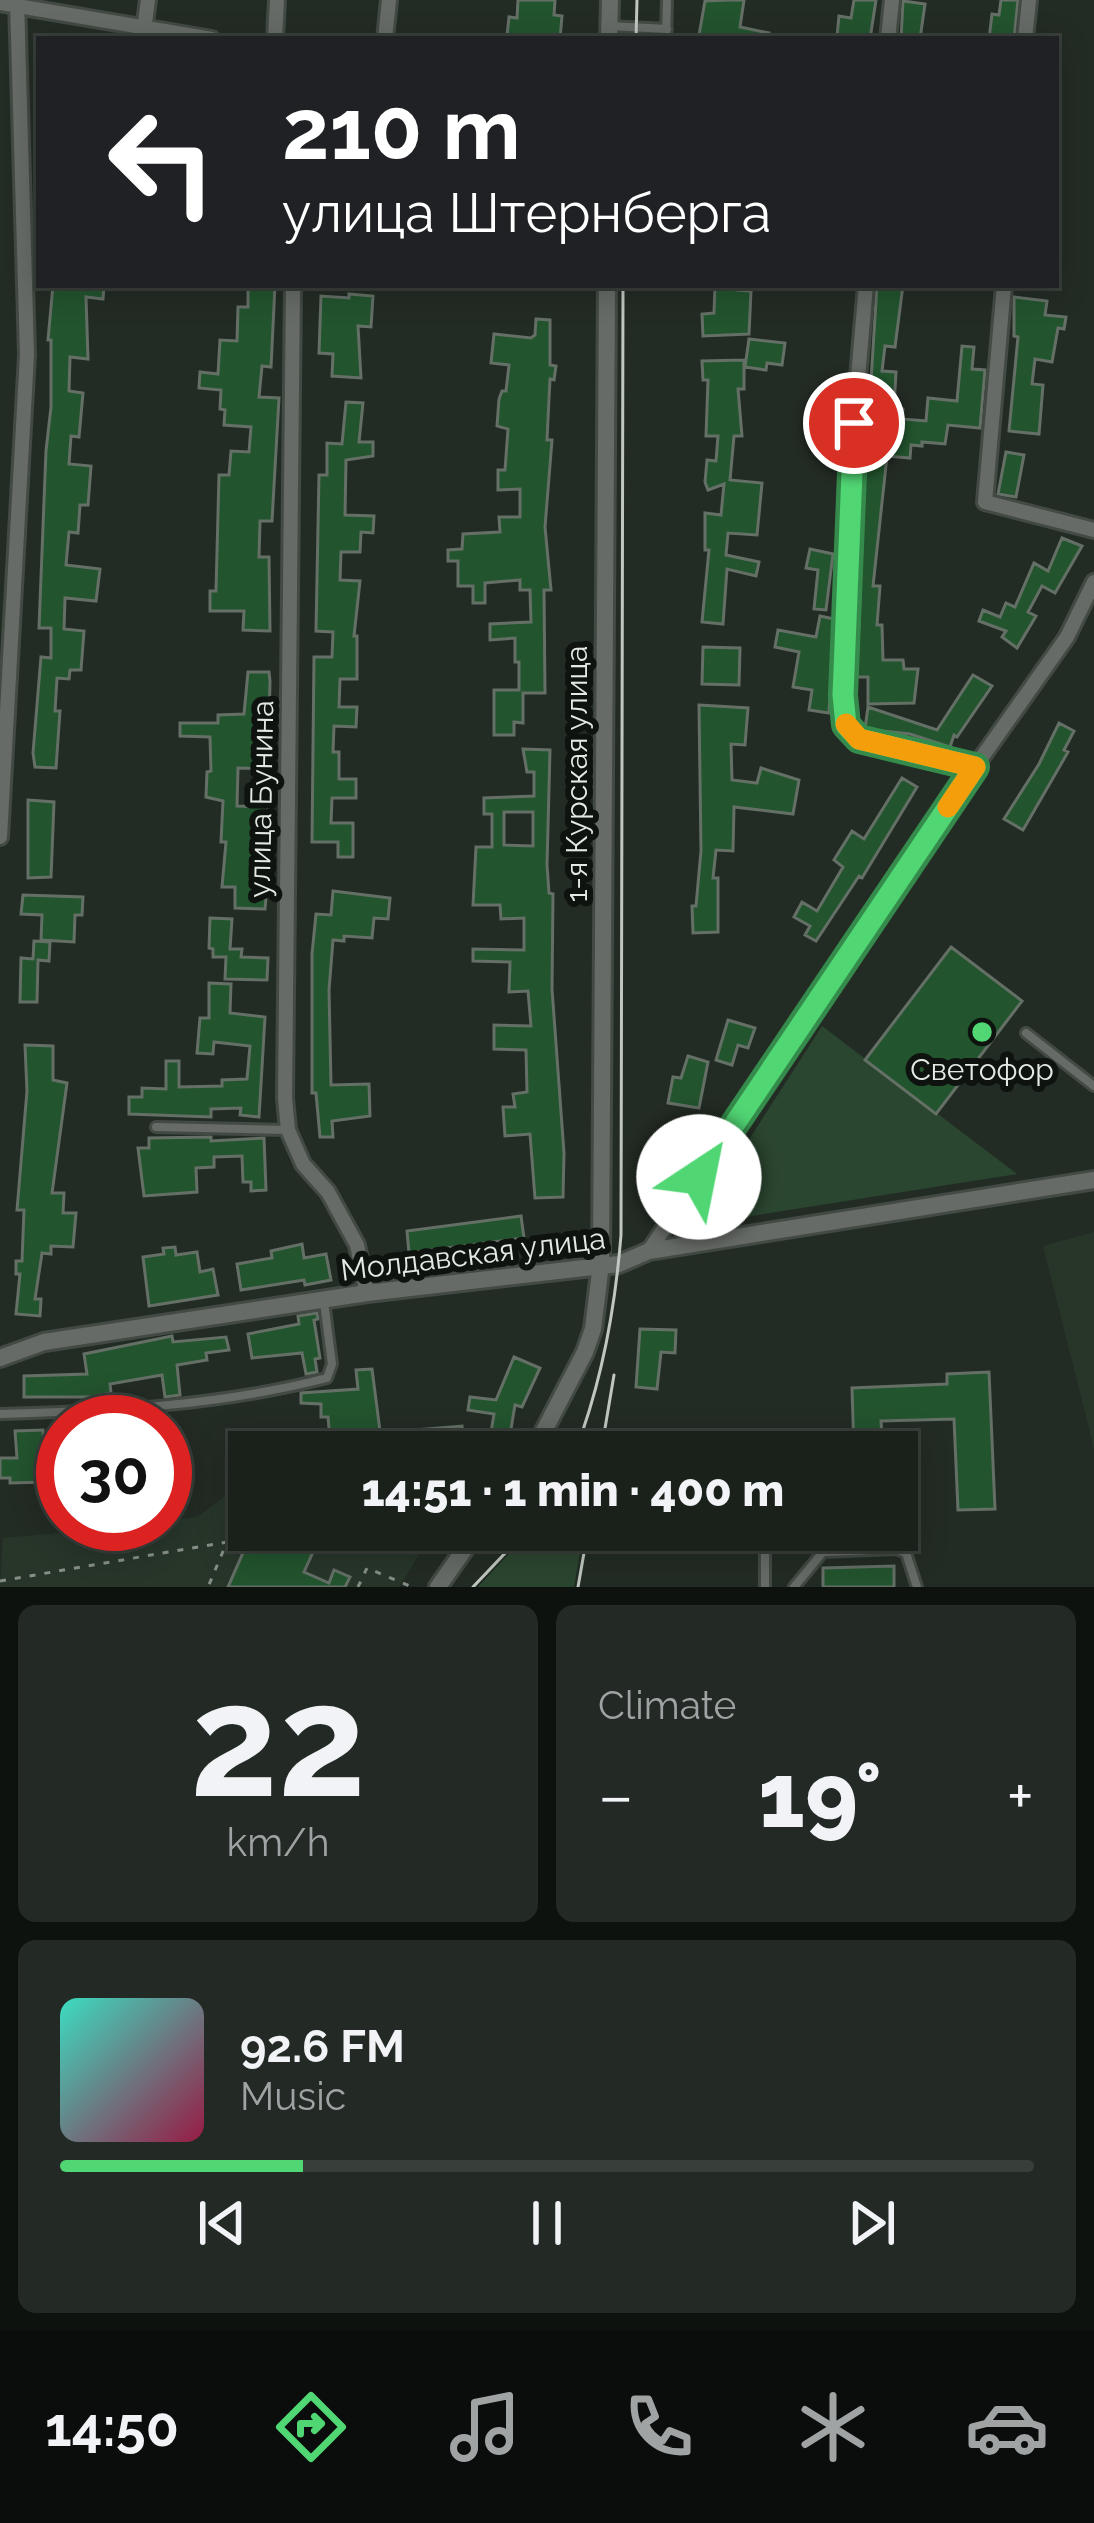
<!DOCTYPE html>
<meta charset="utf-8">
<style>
body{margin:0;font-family:Raleway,sans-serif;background:#232924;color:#f1f3f6;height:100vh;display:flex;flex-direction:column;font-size:45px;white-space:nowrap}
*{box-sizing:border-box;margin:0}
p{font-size:39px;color:#9fa3a3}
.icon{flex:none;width:66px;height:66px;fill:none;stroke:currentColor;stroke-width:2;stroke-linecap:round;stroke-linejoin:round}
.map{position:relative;height:1587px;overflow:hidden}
.details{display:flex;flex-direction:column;gap:18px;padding:18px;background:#0e120f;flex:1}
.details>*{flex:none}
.hud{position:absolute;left:36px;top:36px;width:1023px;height:252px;border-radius:0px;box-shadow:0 6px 30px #0003,0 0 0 3px #383e3a;background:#202124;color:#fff;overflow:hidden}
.speed{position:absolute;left:36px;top:1395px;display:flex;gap:24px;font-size:60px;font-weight:700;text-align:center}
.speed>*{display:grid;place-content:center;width:156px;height:156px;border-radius:50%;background:#1a211b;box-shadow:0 6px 30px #0003,0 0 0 3px #383e3a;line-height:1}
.speed .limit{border:18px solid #d22;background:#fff;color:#111}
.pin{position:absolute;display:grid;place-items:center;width:102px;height:102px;color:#fff;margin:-51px;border:6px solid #fff;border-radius:50%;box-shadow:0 3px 12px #0007}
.me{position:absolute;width:132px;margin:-66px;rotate:34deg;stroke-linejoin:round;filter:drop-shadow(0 0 9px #0008)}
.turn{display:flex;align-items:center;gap:42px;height:252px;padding:0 48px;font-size:54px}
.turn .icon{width:156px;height:156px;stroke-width:2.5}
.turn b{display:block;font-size:84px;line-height:102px}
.big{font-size:90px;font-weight:800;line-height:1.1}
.details .tile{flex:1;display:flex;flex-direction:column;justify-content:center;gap:18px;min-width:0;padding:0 42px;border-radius:18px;background:#232924}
.details .dial{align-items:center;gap:0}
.dial b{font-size:156px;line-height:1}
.song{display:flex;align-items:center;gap:36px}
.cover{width:144px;height:144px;border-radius:18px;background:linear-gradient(135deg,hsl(170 70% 55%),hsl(340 70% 35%))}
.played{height:12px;border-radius:6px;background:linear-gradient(90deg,#51d674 25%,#383e3a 25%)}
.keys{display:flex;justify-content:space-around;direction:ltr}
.heat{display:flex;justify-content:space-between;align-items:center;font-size:66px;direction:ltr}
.details .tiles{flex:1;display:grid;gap:18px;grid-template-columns:1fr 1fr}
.tile:last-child{grid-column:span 2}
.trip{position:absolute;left:228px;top:1431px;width:690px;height:120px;border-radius:0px;background:#1a211b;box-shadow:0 6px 30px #0003,0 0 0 3px #383e3a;font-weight:800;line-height:120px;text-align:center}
.dock{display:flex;height:192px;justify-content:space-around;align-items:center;background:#0a0d0b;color:#9fa3a3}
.dock .icon{width:84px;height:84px}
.dock .current{color:#51d674}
.dock b{font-size:54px;color:#f1f3f6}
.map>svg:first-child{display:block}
.built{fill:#28362a}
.green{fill:#2b4630}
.building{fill:#22542e;stroke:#646f66;stroke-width:3;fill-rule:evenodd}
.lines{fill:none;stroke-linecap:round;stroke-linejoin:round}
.service-casing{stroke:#424a43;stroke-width:14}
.minor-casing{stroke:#424a43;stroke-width:20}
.tertiary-casing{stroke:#424a43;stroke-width:22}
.path{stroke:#878e87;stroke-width:3;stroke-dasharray:6 9;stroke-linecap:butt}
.service{stroke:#676b67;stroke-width:8}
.minor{stroke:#676b67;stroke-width:14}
.tertiary{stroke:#676b67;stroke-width:16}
.tram{stroke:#c0c7c0;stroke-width:3}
.route-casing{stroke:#358b4b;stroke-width:30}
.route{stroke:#51d674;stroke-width:21}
.slow{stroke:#f59e0b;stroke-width:21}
.poi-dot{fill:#51d674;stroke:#0f1310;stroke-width:4.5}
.labels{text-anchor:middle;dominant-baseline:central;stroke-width:12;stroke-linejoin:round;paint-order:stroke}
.street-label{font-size:30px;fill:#e3e9e3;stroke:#0f1310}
.poi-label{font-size:30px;fill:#e3e9e3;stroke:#0f1310}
</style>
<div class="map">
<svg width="1094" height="1587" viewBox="0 0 1094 1587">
<rect width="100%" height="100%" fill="#232c24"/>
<path class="built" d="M1094,1232v216l-51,-202z
M249,1482v48h185l-35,57h-399l3,-49 162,-14v-3l33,-4 43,-34z"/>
<path class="green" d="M822,1026l195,148 -323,51z
M531,1530h53l-10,57h-96z"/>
<path class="building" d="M518,0h37l-1,15 8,1 -2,23 -53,-4 2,-18 8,1z
M729,0h15l-4,27 29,6 -1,6 -69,-4 6,-34z
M854,0h22l-6,39 -33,-3 2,-20 12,2z
M1001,0h17l-4,39h-25l3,-25 7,1z
M903,1l22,3 -5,35h-19z
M53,285h51l-1,14 -17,-2 2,62 -18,-2 -1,34 14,2 -4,44 -8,-1 -2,28 22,2 -3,39h-8l-2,28 -9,-1 -3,33 34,4 -4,32 -31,-3 -1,31 20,2 -3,39h-11l-1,9 -12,-1 -2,33h5l-4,57 -21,-1 -2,-14 8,-96 10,1v-30h-12l7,-177 5,-44v-67h-3z
M248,285h27l-4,82 -9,-1 -3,31 20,1 -7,123h-12l-1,36h10l1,74 -27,-1 1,-19h-34v-20h6l3,-116h10l2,-24 18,1 2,-25 -27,-2 1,-15 -5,-1 1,-19 -22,-2 1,-16 18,2 2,-34 17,1 1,-34h10z
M715,285h22v5l14,1 -2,43 -46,2 -1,-22 12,-1z
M877,285h26l-8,62 -10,-1 -3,25 14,1 -2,36 9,1 -1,10 24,2 2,-23 29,3 5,-55 12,1 -2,22 13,1 -5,58 -32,-3 -3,19 -23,-2v4l-11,-1 -1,13 -23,-2 -14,130h7l-3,39h5l1,35h20l1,9h14l-4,34 -46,1v-27h-11l7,-189 -3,-1v-12l4,1 2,-21 5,1 5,-58 -7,-1z
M349,294l24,2 -2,31 -13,-1 3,52 -29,-2 1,-22 -14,-1 2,-57 28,2z
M1014,297l33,4 -2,14 21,2 -2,12 -6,-1 -6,34 -17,-3 -3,25 11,1 -4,49 -30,-3 9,-94 -4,-1z
M536,319l14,1v45l6,1 -2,14 -4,-1 -2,40 -1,21h5l-7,87 6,63h-7l1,103h-22v30l-9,-1v13h-20v-45h25v-28h-4v-24l-25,2v-16l41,-2 -1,-32h-10v-10l-35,3v20h-12v-17h-15v-25h-10v-11l14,-1 1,-15 37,-2 -1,-15h21v-28l-22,1v-20h7l3,-41 -11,-3 2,-27 3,-8h4l3,-26 -18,-2 3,-29 37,4 4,-3z
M749,339l36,4 -3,22 -15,-2 -1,7 -21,-3z
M744,360v29h-6l4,47h-8l-4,44 32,3 -5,52 -29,-2 -2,22 33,7 -3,14 -29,-7 -4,55 -21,-2 7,-72h-4v-37l16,2 3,-31 -16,6 -3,-8 2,-22 9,1 2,-25h-12l2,-56h-5l-1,-19z
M346,402l17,1 -4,39h14v14l-27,4 -1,55 29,1 -1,17 -12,-1 -1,20h-19l-1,28 20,1 -6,55h3v43h-17l-1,28h18l-1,20 -22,-1 -1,26h6v27h17v19h-24l-1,25h22v34h-15v-15h-26l2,-185h18l1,-25 -17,-1 3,-156h8v-32l15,1z
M1006,452l18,3 -8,42 -18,-3z
M1062,538l20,8 -27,47 -13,-7 -14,26 8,4 -19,32 -15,-11 4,-6 -27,-10 4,-11 17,7 6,-14 9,4 19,-44 14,8z
M810,549l23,5 -7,56 -12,-1 4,-39 -12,-2z
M820,616l14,3 -5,94 -20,-3 3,-20 -19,-3 6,-35 -24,-5 3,-17 38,7z
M703,647l37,1 -1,37 -37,-1z
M248,672h21l1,9 -2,88 -30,-1 -1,38 31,1 -2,41 4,1 -5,60 -30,-1v-21h-13l4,-45h-5l2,-41 -17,-4 1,-25 4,-1 -1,-34 -30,-1v-13h38v-8l26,-1z
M973,675l19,11 -35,51 -3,-2 -4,12 -40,-13 -45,-5 3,-22 69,23z
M699,705l49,3 -3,37 -14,-1 1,36 25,3 4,-15 38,12 -6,34 -59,-7 -1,44 -17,-1 -3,28h5v54l-25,1 -1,-27h4l5,-55z
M1059,723l15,8 -10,19 4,2 -45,78 -19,-11 35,-55z
M523,749l27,1 -3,115 2,28 4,1 -1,95 12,164 -1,44 -28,1 -5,-64 -25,2 -2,-29h12l-2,-13 14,-2 -1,-42 -32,-1v-24l37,1 -3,-35 -19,1 1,-30 -37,-1v-12l51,1v-32l-23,1 -1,-14h-27l3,-58h16v-33h-8v-16l50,-2v-24h-7zM504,812h29v34l-29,-1z
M902,778l15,9 -55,91 -3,-2 -43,65 -11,-6 5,-9 -16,-9 8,-15 15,9 26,-44 -9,-7 18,-29 12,8z
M28,800l26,2 -3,75 -23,1z
M333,891l57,7 -2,21 -14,-1 -2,20 -28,-2v5l-11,-1 -4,50 2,95 38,-1 1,32 -38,5 1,16h-13l-4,-44h-4v-139l4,-40 15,1z
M23,895l60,2 -1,18h-7l-1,27 -33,-2 1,-25 -21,-1z
M210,918l22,1 -2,30h12l-1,8 27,1 -1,22 -42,-1 1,-22h-13v-8l-4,-1z
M34,941l16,1 -1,19 -11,-1 -1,42h-17l1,-44 12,1z
M951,947l71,54 -86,113 -71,-54z
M209,983l22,1 -1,29 35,4 -6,100 -19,-2 1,-7 -30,1v8l-82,-3v-17h13v-9l24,1v-28h13v26l43,-1v-6l25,-1 3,-33 -36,-4 -1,12 -16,-1 3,-35h9z
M728,1020l27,8 -7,20 -10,-3 -6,20 -16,-5z
M25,1045l28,1v34l14,3 -15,110h12l-1,20h13l-3,34 -22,-1v8l-9,-1 -7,46h6l-1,17 -24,-2 4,-40h-4v-13h6l2,-51h-7l10,-119z
M688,1056l20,6 -9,46 -31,-5 5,-26 8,1z
M211,1137v4l53,-3 2,52 -15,1v-9h-8l-1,-26 -28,1v10l-18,1 1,24 -53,4 -6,-48h11v-10z
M521,1216l3,22 -115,15 -2,-22z
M302,1244l2,14 22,-4 5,26 -26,5 -1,-5 -63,10 -4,-26 35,-6 -1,-7z
M175,1247l1,8 21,-3 3,20 13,-3 5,26 -69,11 -6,-49 21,-3 -1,-6z
M317,1313l1,6 -4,1 6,38 -5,1 2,13 -11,2 -4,-21 -50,5 -4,-24 51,-10 -1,-8z
M640,1329l36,1 -1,23 -14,-1 -4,37 -21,-2z
M172,1336l1,6 53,-5 3,13 -23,3 1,7 -30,5 3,30 -15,2 -3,-22 -52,9 1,9 -20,4h-67v-21l63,-2 -3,-20z
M514,1357l26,11 -18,39 -7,-2 -5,30 -19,-3 3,-18 -26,-4 2,-13 26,3z
M372,1369l8,62 -34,3 1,5 -17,1 -2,-23h-7v-13l-20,-1v-10l57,-4 -2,-19z
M989,1372l6,137 -37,1 -4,-91 -73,2 2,31h-29l-2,-64 95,-4v-10z
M462,1426l1,12 -28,2v12h-43l-3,-20z
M43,1430l2,36h6v15l12,-1v21l-17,3 -3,-21 5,-1 -38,1v-5h-10v-20h17l-2,-27z
M253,1530h70l-19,42 25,11 5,-13 16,7 -5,10h-117z
M894,1566v21h-71v-19z"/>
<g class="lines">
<g class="service-casing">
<path id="service" d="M610,26l57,3
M666,39l1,-39
M1026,1033l68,53
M156,1127l131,3
M0,1414c111,-3 218,-8 327,-36l5,-14 -8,-62
M897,1479h10l6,7 1,44 -12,19
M765,1587v-40l10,-17
M794,1587l29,-35 74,-3 9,4 11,34"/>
</g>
<g class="minor-casing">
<path id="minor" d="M0,3l212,36
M144,30l4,-30
M275,39l2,-39
M385,39l4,-39
M888,39l4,-39
M1025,39l4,-39
M293,285l-8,813 3,32 15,34 25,28 29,53 10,48
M866,285l-16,184 -7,226 3,31 13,13 116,28
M1004,285l-19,217 109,28
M0,837l27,-482 -10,-355
M649,1251l326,-484 92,-130 27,-55"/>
</g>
<g class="tertiary-casing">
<path id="tertiary" d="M609,39l1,-39
M0,1358l44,-16 323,-49 252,-29 30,-13 445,-71
M533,1452l52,-100 8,-23 8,-65 6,-979
M438,1587l40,-57"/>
</g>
<path class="path" d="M0,1581l227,-39 -19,45
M358,1587l9,-19 45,19"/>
<use href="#service" class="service"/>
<use href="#minor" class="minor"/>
<use href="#tertiary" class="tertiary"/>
<path class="tram" d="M636,39l1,-39
M575,1452c27,-70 40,-142 46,-217l2,-950
M601,1452l13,-77
M473,1587l54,-57
M578,1587l10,-57"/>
</g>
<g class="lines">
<g class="route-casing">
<path id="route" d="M699,1177l276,-410 -116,-28 -13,-14 -3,-30 11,-272"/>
</g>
<use href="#route" class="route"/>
<path class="slow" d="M846,724l13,15 116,28 -27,40"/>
</g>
<circle class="poi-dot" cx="982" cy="1032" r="12"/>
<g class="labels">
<g class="street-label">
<text transform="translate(576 774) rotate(-90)">1-я Курская улица</text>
<text transform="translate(261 799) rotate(-89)">улица Бунина</text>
<text transform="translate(473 1254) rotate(-7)">Молдавская улица</text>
</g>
<g class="poi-label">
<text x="982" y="1069">Светофор</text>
</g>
</g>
</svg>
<div class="speed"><div class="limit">30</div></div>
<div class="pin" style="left:854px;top:423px;background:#d93025"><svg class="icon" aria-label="arrive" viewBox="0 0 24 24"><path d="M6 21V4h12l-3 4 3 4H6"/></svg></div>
<svg class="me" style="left:699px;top:1177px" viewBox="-20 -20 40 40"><circle r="19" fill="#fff"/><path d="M0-13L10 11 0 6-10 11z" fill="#51d674"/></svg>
<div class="trip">14:51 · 1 min · 400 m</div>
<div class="hud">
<div class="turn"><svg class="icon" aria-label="left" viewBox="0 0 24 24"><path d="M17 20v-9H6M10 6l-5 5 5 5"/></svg><div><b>210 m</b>улица Штернберга</div></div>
</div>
</div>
<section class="details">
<div class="tiles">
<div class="tile dial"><b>22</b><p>km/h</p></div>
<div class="tile"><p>Climate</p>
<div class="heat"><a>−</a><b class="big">19°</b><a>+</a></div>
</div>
<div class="tile">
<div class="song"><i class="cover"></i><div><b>92.6 FM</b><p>Music</p></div></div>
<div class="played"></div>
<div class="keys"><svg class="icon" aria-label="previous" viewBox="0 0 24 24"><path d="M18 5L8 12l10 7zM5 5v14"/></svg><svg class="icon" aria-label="pause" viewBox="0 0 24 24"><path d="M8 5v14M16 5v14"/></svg><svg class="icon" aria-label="next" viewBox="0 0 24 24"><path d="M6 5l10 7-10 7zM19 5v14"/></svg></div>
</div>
</div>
</section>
<nav class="dock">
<b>14:50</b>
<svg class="icon current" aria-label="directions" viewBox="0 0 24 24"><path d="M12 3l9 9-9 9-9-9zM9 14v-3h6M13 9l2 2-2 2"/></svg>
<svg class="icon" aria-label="music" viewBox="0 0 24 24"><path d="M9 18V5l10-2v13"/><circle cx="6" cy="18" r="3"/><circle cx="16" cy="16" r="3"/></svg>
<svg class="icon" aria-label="phone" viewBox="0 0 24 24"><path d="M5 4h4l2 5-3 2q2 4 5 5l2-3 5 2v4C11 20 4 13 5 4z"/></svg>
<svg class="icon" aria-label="climate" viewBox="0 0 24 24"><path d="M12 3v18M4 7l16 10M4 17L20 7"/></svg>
<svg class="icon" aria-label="car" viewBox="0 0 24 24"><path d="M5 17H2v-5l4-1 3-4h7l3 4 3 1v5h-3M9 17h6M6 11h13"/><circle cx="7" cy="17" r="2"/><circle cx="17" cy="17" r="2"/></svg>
</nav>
